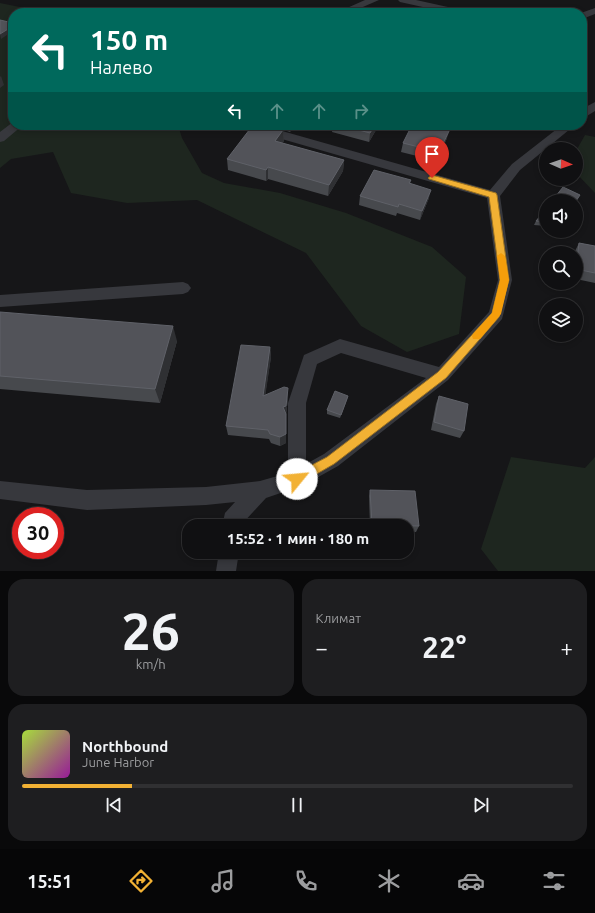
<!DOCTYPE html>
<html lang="ru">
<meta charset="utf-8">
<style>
body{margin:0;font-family:Ubuntu,sans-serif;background:#1e1e20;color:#f1f3f6;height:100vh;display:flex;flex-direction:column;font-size:15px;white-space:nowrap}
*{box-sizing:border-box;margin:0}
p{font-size:13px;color:#9c9d9f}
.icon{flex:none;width:22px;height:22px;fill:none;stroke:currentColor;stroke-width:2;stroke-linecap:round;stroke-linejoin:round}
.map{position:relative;height:571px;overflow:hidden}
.side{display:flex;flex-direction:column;gap:8px;padding:8px;background:#09090a;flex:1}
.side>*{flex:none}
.hud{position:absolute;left:8px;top:8px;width:579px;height:122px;border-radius:16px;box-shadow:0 2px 6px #0003,0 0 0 1px #303032;background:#00695c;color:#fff;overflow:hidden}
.needle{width:26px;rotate:92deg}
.buttons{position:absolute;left:539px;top:142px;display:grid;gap:8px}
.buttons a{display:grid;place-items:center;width:44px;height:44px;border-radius:50%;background:#101012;box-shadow:0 2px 6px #0003,0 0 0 1px #303032;font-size:20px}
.speed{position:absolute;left:12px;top:507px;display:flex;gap:8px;font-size:20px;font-weight:700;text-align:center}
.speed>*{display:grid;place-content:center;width:52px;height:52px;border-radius:50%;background:#101012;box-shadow:0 2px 6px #0003,0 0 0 1px #303032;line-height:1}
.speed .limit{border:6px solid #d22;background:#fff;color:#111}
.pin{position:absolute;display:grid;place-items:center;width:34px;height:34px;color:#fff;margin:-41px -17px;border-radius:50% 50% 50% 0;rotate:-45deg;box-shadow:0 0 4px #0007}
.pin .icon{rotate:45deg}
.me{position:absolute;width:44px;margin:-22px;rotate:62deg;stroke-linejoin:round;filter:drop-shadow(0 0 3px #0008)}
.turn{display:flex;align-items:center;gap:14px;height:84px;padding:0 16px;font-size:18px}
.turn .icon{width:52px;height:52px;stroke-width:2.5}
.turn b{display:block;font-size:28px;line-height:34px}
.lanes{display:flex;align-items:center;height:38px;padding:0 16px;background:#0003;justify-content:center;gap:20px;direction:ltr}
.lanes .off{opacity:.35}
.big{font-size:30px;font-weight:600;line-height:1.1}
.side .card{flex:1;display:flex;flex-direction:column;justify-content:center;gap:6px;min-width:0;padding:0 14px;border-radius:16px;background:#1e1e20}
.side .dial{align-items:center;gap:0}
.dial b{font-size:52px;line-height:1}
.song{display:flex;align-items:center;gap:12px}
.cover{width:48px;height:48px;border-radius:6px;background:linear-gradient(135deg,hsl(80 70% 55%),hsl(300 70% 35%))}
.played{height:4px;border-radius:2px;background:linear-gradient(90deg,#f2b134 20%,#303032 20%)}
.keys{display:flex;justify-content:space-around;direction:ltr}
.heat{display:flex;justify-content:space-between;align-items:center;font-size:22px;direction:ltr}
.side .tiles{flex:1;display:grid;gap:8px;grid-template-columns:1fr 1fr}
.card:last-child{grid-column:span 2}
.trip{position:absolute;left:182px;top:519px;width:232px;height:40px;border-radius:16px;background:#101012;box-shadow:0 2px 6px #0003,0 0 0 1px #303032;font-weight:600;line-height:40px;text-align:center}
.menu{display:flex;height:64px;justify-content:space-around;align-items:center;background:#060607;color:#9c9d9f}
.menu .icon{width:28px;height:28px}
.menu .active{color:#f2b134}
.menu b{font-size:18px;color:#f1f3f6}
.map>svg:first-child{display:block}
.green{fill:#1e261f}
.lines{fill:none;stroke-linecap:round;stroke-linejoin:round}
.minor{fill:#37383d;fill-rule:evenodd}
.wall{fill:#47494d}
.shaded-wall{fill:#2f3033}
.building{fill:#525359;stroke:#5f6168}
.route{fill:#f2b134;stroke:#9d7322}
.slow{fill:#f59e0b}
</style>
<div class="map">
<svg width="595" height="571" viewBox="0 0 595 571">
<rect width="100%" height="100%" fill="#161618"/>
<path class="green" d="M0,3l49,10h-36v112h165l4,13 20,35 22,10 56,10 66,20 86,34 34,30 -7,57 -52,18 -46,-26 -55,-73 -109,-53 -70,3 -56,-10 -18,-41 -42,7 -11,9z
M585,135l10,2v56l-19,-20v-22z
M511,457l74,11 10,-11v114h-97l-17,-22z"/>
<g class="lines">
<path class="minor" d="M365,0h14l-30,13 -11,-1z
M398,0h18l50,11 2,2h-18l-50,-11z
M595,8v6l-13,5 -1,-6z
M595,102v9l-13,8v-10z
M13,122v3h10l-19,16 -4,1v-10z
M242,125h19l229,65 22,-26 50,-39h13l-55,45 -20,26 12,84 -10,39 -54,61 -110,86 -34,19 -38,13 -24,26v2h-20l3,-13 10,-11 -29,3 -119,5 -87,-11v-18l87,9 119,-3 54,-6 28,-8v-70l16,-48 36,-16 99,28 50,-55 9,-32 -11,-82 -243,-70zM341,353l85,25 -102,76 -18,10v-61l11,-39z
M183,282l5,2 3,4 -3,4 -5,2 -183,13v-12z
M219,552h20l-3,19h-20z"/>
</g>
<path class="wall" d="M91,125h12l-4,3z
M268,125h27l-5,7z
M333,125h46l-10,17 -37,-10z
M283,130l1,11 -2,2 62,17 -1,11 -15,25 -60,-17 -2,2 -38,-11 -1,-11z
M447,138l-10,23 -36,-9 2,-9z
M411,180l-1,4 19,14 -9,22 -23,-7 -1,3 -37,-11 1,-9z
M546,209v17l-12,-1 2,-4z
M579,243l16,3v37l-19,-4v-26h-2z
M0,312l177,29 -17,62 -160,-14z
M270,347l1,10 -6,38 23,3 -2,17v28l-6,3 -9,-3 -2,-4 -41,-4 -2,-9z
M348,396l-1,4 -7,18 -13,-4v-4z
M439,396l25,35 -4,7 -29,-8 5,-26z
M370,490l49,36 -3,6h-9v-6h-37l-1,-30z"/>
<path class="shaded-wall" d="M13,26v5l-12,8 -1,-5z
M1,76l3,9 -4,3v-11z
M99,125h4l-4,3z
M290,125h5l-5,7z
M375,125h4l-10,17 1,-9z
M450,129l-3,9 -10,23 2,-9z
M283,130l1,11 -8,11 -1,-11z
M344,160l-1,11 -15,25 1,-11z
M268,167v12l-2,2v-11z
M431,190l-2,8 -9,22 2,-9z
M173,326l4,15 -17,62 -5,-14z
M270,347l1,10 -7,48 -1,-9z
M288,388v10l-2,17v28l-6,3v-9l3,-30z"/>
<path class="building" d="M0,20l13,3v3l-13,8z
M253,125h13l17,5 -8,11 69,19 -15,25 -61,-18 -2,3 -39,-11z
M340,125h35l-5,8z
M412,125h23l15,4 -11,23 -36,-9z
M374,170l37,10 -2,3 22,7 -9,21 -23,-7 -1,3 -38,-11z
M563,187l17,8 -4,6h-24z
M546,209v13l-10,-1z
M579,243l16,3v27l-19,-4z
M0,312l173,14 -18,63 -155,-13z
M241,345l29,2 -7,49 21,-9 4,1 -2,18 -3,1 3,7v20l-6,3 -10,-3 -2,-4 -42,-4z
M335,391l13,5 -7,19 -14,-5z
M439,396l29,8 -4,27 -30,-9z
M370,490l45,1 4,35 -47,-1z"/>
<path class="route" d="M432,175l64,18 1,2 12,85 -10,37 -53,61 -112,86 -33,19 -4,1 -4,-1 -2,-4 2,-4 34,-18 111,-85 54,-59 8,-33 -11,-83 -60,-18 -1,-1z"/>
<path class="slow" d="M501,253l4,3 4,24 -8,34 -21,25h-7l-1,-3 1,-2 19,-21 8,-33 -3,-24z"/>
</svg>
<div class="buttons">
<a><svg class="needle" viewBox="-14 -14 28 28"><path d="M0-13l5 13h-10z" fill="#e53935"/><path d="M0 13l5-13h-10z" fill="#9c9d9f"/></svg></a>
<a><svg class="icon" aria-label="sound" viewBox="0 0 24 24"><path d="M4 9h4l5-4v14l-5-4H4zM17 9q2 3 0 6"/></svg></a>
<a><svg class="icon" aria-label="search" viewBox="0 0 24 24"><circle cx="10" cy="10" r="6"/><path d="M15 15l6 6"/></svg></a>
<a><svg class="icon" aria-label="layers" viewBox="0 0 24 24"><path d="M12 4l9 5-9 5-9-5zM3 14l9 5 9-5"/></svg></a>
</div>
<div class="speed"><div class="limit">30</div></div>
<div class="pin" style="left:432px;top:178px;background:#d93025"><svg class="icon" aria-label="arrive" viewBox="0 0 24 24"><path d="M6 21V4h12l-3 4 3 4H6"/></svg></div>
<svg class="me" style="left:297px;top:479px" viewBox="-20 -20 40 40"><circle r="19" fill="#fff"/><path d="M0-13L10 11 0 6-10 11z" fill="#f2b134"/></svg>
<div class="trip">15:52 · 1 мин · 180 m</div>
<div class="hud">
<div class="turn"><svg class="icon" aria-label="left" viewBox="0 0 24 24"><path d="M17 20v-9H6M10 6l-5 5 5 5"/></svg><div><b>150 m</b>Налево</div></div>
<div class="lanes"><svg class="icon" aria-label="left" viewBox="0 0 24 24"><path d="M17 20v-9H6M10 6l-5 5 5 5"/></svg><svg class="icon off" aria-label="ahead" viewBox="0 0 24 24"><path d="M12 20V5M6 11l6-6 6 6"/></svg><svg class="icon off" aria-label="ahead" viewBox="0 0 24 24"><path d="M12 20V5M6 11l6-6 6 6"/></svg><svg class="icon off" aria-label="right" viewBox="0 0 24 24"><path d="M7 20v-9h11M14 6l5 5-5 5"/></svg></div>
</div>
</div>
<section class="side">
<div class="tiles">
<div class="card dial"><b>26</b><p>km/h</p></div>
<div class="card"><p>Климат</p>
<div class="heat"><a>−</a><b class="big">22°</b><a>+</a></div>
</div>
<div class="card">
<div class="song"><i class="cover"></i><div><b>Northbound</b><p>June Harbor</p></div></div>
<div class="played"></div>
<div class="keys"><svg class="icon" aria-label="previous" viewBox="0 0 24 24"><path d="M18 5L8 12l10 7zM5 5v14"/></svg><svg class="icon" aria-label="pause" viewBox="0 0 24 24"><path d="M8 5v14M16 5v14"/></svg><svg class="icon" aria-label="next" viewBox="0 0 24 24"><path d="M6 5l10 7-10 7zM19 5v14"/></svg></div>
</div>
</div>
</section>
<nav class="menu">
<b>15:51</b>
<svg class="icon active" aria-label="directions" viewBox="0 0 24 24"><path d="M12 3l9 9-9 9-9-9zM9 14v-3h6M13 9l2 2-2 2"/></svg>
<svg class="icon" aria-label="music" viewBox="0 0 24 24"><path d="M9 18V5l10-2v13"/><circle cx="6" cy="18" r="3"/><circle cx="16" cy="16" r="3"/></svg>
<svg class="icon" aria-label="phone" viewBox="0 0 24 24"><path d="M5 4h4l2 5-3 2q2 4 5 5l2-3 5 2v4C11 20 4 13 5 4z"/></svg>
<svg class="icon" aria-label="climate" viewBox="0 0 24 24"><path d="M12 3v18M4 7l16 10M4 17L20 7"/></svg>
<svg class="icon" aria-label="car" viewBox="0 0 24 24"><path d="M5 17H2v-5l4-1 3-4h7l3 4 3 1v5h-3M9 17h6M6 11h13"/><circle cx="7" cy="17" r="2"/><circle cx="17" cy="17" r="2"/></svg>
<svg class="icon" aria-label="filters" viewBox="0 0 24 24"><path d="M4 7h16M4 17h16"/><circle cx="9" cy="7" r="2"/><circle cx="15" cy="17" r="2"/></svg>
</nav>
